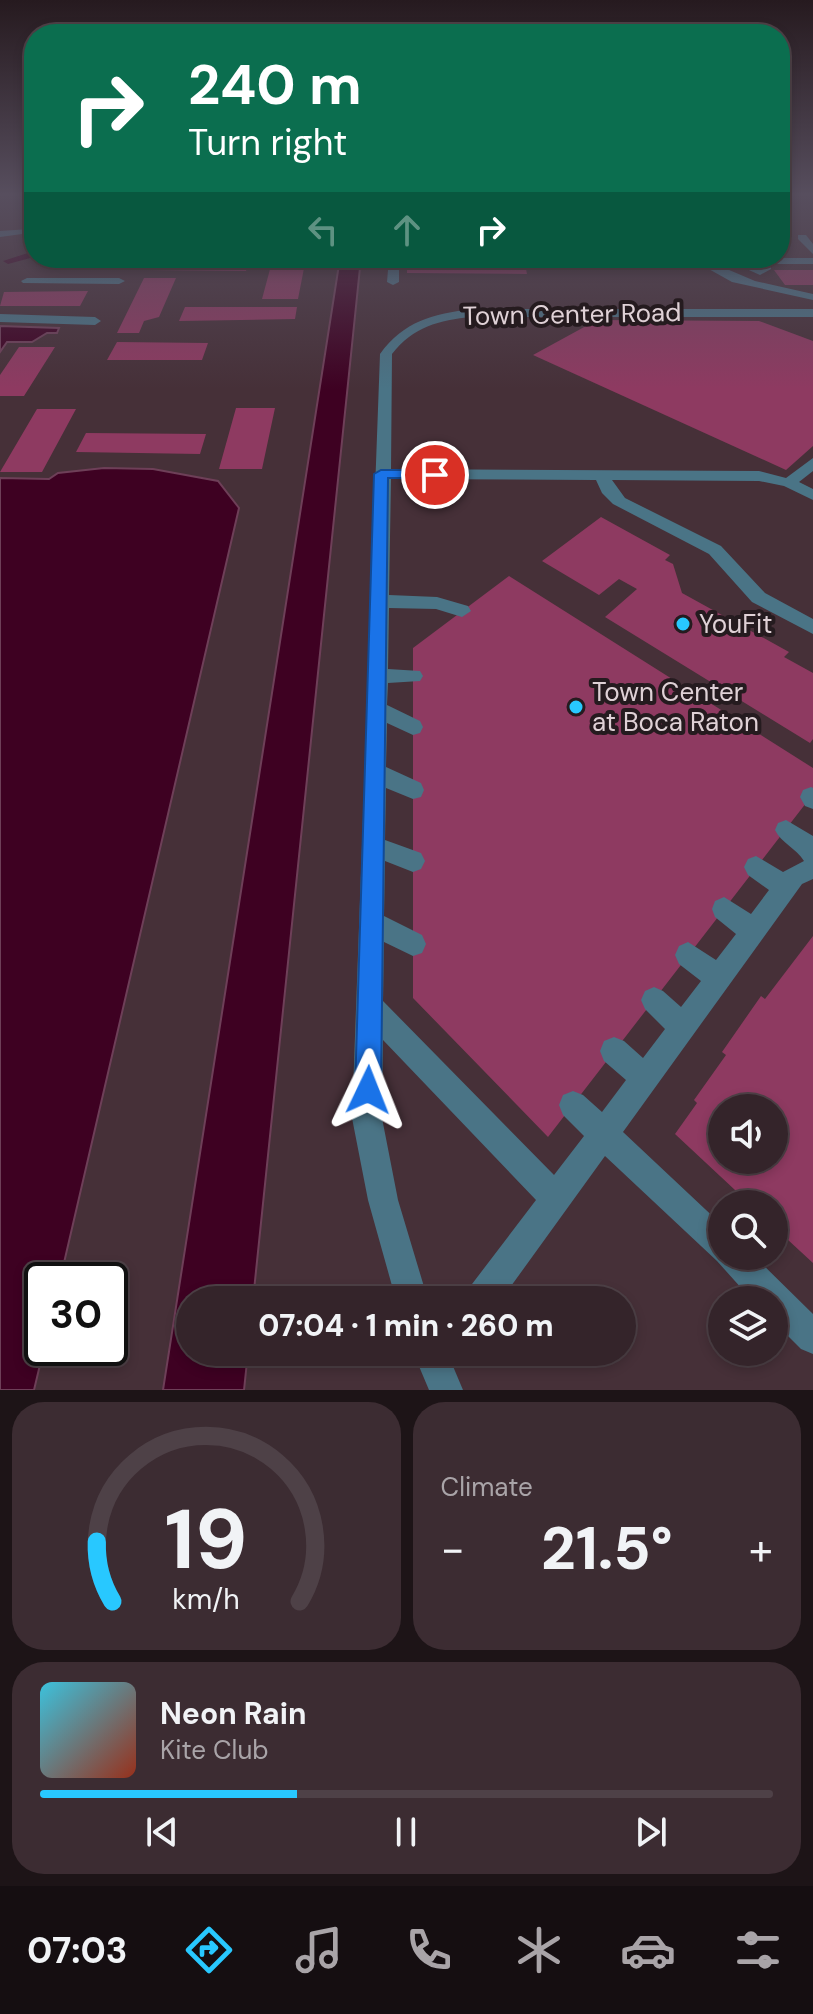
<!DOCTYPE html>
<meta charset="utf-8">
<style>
body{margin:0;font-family:"DM Sans",sans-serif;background:#3c2c32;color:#f1f3f6;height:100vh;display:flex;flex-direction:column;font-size:30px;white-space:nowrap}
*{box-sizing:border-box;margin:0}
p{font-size:26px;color:#a9a4a8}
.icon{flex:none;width:44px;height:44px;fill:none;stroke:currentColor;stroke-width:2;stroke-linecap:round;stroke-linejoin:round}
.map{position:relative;height:1390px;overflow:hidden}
.details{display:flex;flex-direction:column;gap:12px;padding:12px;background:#1d1417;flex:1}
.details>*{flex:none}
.guide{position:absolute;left:24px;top:24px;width:766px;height:244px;border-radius:32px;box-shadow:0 4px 12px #0003,0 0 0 2px #4e4147;background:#0b6e4f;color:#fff;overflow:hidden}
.controls{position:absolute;left:708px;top:1094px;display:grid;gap:16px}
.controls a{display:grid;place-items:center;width:80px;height:80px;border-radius:50%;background:#34242a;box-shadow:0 4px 12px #0003,0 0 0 2px #4e4147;font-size:40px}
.speed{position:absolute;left:24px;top:1262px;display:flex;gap:16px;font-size:40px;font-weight:700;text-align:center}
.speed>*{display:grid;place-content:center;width:104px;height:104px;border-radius:50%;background:#34242a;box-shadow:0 4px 12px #0003,0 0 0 2px #4e4147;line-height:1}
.speed .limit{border:4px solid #111;border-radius:12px;background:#fff;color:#111}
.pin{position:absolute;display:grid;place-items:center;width:68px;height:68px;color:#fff;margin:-34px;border:4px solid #fff;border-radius:50%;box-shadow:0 2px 8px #0007}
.me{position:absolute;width:88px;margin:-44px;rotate:2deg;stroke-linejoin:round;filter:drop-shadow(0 0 6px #0008)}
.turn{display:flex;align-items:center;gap:28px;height:168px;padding:0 32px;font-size:36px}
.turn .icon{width:104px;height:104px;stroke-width:2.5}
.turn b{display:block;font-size:56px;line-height:68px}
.lanes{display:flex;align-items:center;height:76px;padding:0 32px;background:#0003;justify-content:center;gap:40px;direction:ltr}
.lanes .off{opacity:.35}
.big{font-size:60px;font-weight:800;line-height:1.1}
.details .tile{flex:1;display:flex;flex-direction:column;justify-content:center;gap:12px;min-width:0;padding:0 28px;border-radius:32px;background:#3c2c32}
.details .dial{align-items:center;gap:0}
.dial svg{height:208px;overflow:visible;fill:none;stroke:#4e4147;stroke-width:7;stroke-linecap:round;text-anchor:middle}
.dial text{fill:#f1f3f6;stroke:none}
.song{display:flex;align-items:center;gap:24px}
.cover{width:96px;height:96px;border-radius:12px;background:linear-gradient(135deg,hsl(190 70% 55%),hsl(10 70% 35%))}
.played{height:8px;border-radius:4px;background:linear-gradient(90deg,#28c8ff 35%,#4e4147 35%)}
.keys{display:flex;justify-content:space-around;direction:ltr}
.heat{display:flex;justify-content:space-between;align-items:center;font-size:44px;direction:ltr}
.details .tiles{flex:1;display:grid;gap:12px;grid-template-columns:1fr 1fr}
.tile:last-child{grid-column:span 2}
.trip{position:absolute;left:176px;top:1286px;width:460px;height:80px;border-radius:40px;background:#34242a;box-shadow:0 4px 12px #0003,0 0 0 2px #4e4147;font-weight:800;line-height:80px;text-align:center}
.menu{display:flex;height:128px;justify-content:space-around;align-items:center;background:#150e11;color:#a9a4a8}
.menu .icon{width:56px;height:56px}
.menu .active{color:#28c8ff}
.menu b{font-size:36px;color:#f1f3f6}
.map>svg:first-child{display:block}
.water{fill:#3e0122;stroke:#6e3f58;stroke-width:2}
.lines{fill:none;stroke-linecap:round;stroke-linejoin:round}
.canal{fill:#3e0122;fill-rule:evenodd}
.building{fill:#8e3a61;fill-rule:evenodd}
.minor{fill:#4a7486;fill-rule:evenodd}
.route{fill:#1a73e8;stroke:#114b97;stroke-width:2}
.poi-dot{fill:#28c8ff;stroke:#251b1f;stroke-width:3}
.labels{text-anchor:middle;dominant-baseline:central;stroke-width:8;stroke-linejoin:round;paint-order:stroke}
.street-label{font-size:26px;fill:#dfd1d6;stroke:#251b1f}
.poi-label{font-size:26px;fill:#dfd1d6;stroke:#251b1f;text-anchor:start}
</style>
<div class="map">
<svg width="813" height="1390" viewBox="0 0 813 1390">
<rect width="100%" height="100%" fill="#463038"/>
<path class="water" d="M340,258h21l-108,1042h-63v52h58l-4,38h-81z
M0,326l59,2 -2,5h-10l-15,9h-25l-7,10z
M104,468l49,1 65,12 21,27 -179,772h-18l2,68 -10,42h-34v-912l49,1 9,-6z"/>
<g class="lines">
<path class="canal" d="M34,251v6l-26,7 -5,-3z"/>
</g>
<path class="building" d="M155,258h95l-4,13 -98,-1z
M273,258h33l-8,41h-36z
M407,258h117l3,16 -120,-1z
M774,270h39v15h-28z
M144,278h32l-17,39 -15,4 -5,12h-22z
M88,291l-8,15h-80l4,-14z
M185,307h112l-2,12 -116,2z
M597,320l162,1 54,20v105l-27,24 -253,-115z
M117,342l91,1 -6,17h-95z
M19,347h36l-31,49h-24v-21z
M236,408h39l-13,61h-43z
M37,409h39l-34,63h-42z
M86,433l120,1 -6,20 -124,-2z
M601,517l69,38 -5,5 8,4 9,29 107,59 -5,5 29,16v66l-3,4 -205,-126 32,-28 -18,-10 -20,16 -57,-34z
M509,576l304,192v26l-265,343 -135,-139v-350z
M813,936v327l-39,-36v-23h-24l-75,-70 22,-31 -3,-3 32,-45 -4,-3 39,-56 4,3zM722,1108h52v52h-52z"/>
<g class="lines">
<path class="minor" d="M30,229l4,12 -10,-2 -2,-5 -22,3v-6z
M798,235h8l7,9v10l-15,-15z
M389,258h10v24l-6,3 -6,-3z
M689,258h12l54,23 58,13v6l-81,-18z
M722,258h14l23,10 -3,-10h57v6h-42v5l-11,6z
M27,278h92l6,3 -6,3 -96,-1 -2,-2z
M472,309h341v8h-341c-33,3 -59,10 -80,37l-1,115 368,2 27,7 27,-20v13l-14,11 14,7v11l-29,-14 -25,-5 -147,-1 13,18 96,48 44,47 48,26v15l-61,-32 -43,-48 -96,-50 -11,-11 -6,-13 -205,-1 -2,116 48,2 31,9 3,5 -9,6 -26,-8 -47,-1 -1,61 32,2 3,5 -3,5 -32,2 -1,22 33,16 3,6 -3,6 -7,2 -26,-12 -1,44 35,16 3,7 -3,7 -8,2 -27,-11 -1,52 36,13 4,8 -4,8 -8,3 -28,-11 -1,55 38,19 4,9 -4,9 -9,3 -29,-14 -1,59 171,174 30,-39 -21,-21 -4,-10 4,-10 10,-4 10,4 19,17 24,-32 -22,-19 -4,-10 4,-10 10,-4 10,4 19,17 22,-29 -20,-20 -4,-9 4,-9 9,-4 9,4 18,16 20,-26 -22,-17 -4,-9 4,-9 9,-4 28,18 20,-26 -21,-17 -3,-8 3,-8 9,-4 27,17 18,-24 -21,-15 -4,-8 4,-8 8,-3 27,16 21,-11c-8,-13 -23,-18 -29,-31l3,-7 8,-3 27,16v43l-11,5 -179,248 99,93v31h32l59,58v40l-12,-5 -27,-27v-22h-22l-35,-39 -112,-105 -104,144h-36l4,-12 67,-88 -153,-160 -1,78 16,82 30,100h-32l-28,-100 -16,-82 28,-764c24,-33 53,-40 92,-45z
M0,314l95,3 6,4 -6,4 -95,-3z
M811,787l2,1v21l-8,-3 -5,-9 3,-7z
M413,1352h34l16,38h-34z"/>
</g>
<linearGradient id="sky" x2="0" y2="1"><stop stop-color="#261a1f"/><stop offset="0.5" stop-color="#574e5e"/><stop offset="1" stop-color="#574e5e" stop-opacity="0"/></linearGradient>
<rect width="813" height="389" fill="url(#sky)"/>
<path class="route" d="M435,470l7,5 -2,3h-52l-7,612 -4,9 -9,4 -10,-4 -3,-9 19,-616 7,-4z"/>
<g class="poi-dot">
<circle cx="683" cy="624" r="8"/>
<circle cx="576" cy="707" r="8"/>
</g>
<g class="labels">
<g class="street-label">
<text transform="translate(572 314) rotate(-1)">Town Center Road</text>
</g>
<g class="poi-label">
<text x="699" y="624">YouFit</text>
<text x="592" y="692">Town Center<tspan x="592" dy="30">at Boca Raton</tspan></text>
</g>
</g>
</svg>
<div class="controls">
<a><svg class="icon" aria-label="sound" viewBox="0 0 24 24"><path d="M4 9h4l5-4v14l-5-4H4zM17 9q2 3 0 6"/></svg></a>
<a><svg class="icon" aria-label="search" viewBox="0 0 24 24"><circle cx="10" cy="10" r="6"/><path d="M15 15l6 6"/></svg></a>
<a><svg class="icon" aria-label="layers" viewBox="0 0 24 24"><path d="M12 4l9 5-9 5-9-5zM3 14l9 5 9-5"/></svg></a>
</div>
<div class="speed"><div class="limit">30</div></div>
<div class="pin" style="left:435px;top:475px;background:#d93025"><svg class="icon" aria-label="arrive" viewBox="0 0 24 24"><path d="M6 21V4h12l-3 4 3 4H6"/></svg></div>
<svg class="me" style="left:368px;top:1090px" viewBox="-20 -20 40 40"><path d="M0-17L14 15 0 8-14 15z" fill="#1a73e8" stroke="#fff" stroke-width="4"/></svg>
<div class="trip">07:04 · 1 min · 260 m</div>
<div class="guide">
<div class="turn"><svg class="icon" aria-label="right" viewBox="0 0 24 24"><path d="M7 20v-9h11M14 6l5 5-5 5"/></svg><div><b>240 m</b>Turn right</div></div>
<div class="lanes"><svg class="icon off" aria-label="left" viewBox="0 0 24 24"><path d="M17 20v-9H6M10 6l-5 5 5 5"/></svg><svg class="icon off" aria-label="ahead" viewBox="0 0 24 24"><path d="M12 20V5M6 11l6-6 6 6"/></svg><svg class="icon" aria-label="right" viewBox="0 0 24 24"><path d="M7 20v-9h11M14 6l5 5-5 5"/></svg></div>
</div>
</div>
<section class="details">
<div class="tiles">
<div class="tile dial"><svg viewBox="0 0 100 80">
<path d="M14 69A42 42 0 1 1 86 69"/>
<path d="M14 69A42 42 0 0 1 8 46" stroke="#28c8ff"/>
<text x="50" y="56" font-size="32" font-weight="700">19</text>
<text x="50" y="72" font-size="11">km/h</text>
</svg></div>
<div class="tile"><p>Climate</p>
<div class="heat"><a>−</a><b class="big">21.5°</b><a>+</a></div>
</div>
<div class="tile">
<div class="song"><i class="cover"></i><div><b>Neon Rain</b><p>Kite Club</p></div></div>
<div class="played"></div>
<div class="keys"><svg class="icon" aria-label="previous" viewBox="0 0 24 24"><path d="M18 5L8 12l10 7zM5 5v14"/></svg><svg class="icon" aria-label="pause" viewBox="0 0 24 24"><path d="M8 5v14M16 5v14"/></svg><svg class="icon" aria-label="next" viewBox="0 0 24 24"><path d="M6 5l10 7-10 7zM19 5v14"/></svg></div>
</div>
</div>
</section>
<nav class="menu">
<b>07:03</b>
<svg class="icon active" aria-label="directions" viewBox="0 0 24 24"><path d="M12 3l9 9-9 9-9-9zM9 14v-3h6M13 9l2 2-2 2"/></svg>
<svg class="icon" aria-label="music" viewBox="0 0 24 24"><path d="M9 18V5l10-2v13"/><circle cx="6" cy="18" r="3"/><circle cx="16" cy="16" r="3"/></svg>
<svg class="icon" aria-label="phone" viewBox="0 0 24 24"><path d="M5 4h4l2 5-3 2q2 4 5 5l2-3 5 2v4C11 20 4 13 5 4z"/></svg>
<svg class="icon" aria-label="climate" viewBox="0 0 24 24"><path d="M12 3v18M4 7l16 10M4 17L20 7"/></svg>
<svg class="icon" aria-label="car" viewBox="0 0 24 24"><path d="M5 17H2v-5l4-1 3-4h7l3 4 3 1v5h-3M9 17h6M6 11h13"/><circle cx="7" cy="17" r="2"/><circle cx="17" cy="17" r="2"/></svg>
<svg class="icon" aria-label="filters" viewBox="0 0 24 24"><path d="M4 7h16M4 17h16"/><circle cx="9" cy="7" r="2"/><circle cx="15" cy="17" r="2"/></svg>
</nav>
